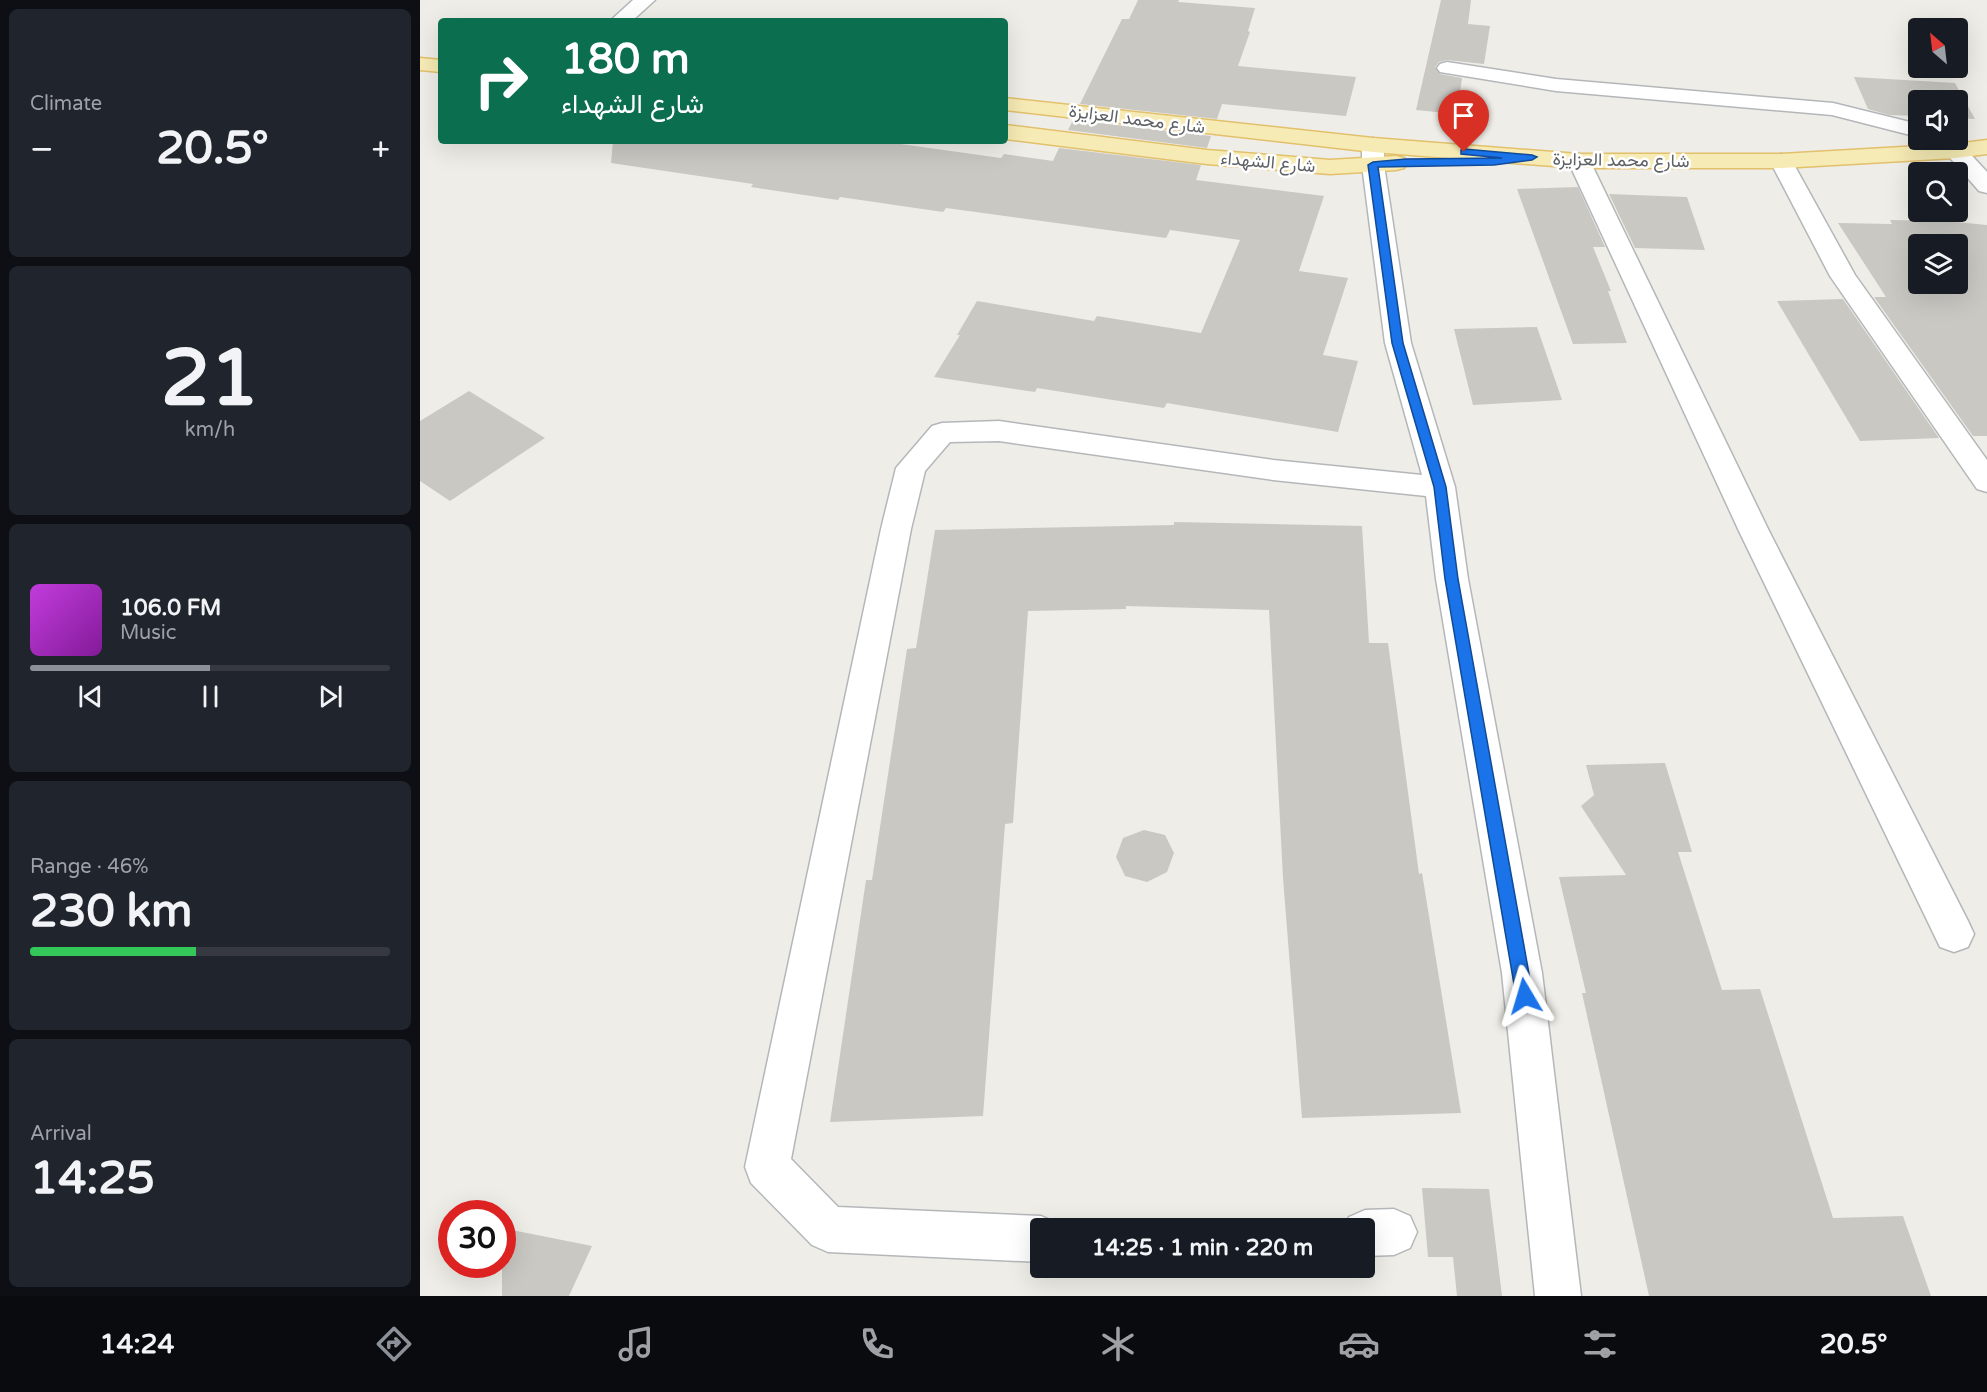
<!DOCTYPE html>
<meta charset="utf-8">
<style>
body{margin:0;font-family:"Varela Round",Vazirmatn,sans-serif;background:#20242c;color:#f1f3f6;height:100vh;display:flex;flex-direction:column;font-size:22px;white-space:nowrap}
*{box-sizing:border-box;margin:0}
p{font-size:20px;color:#9ea1a6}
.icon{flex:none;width:33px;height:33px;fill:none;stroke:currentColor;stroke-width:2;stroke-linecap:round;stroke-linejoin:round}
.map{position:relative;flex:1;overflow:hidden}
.drawer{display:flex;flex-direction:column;gap:9px;padding:9px;background:#0d0f14;width:420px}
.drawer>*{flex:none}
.hud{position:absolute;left:18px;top:18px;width:570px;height:126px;border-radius:6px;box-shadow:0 6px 24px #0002;background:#0b6e4f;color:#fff;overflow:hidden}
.needle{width:39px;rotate:332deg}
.controls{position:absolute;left:1488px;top:18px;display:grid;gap:12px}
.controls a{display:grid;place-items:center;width:60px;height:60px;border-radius:6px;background:#171b24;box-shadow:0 6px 24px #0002;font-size:30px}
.speed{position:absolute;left:18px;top:1200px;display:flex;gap:12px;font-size:30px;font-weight:700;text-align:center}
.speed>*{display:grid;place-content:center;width:78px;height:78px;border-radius:50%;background:#171b24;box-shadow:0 6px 24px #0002;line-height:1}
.speed .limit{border:9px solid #d22;background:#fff;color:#111}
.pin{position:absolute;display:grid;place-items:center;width:51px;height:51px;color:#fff;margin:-62px -26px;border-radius:50% 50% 50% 0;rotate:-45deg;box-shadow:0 0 6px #0007}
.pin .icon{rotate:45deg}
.me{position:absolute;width:66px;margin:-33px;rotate:353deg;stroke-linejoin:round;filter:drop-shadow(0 0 4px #0008)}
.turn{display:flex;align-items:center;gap:21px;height:126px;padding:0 24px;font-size:27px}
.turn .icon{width:78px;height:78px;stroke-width:2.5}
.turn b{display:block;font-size:42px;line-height:51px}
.big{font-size:45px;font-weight:700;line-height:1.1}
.drawer .widget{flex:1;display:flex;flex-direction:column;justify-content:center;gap:9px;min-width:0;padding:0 21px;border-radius:9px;background:#20242c}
.drawer .dial{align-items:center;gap:0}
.dial b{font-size:78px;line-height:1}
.song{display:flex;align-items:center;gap:18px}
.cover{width:72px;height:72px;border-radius:9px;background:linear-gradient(135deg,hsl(290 70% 55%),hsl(290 70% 35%))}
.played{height:6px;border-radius:3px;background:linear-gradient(90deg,#8c9099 50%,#363941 50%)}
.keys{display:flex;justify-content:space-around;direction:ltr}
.heat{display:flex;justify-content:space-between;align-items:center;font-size:33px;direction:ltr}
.charge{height:9px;border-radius:4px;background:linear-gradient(90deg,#34c759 46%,#363941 0)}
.trip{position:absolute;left:610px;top:1218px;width:345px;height:60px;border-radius:6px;background:#171b24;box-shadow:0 6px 24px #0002;font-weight:700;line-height:60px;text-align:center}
.menu{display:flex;height:96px;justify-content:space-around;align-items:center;background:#090b0e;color:#9ea1a6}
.menu .icon{width:42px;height:42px}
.menu .current{color:#8c9099}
.menu b{font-size:27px;color:#f1f3f6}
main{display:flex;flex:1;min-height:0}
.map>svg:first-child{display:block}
.building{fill:#cac8c3;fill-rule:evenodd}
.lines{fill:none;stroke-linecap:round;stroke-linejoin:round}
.minor-casing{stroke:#b4b7ba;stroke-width:3}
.major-casing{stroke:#e2c06c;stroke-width:3}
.minor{fill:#fff;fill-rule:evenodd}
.major{fill:#f6ebb4;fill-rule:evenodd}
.route{fill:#1a73e8;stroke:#114b97;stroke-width:1.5}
.labels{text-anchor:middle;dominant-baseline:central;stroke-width:5;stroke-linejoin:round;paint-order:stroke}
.far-street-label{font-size:18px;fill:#5e6265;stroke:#fff}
</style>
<main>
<section class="drawer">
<div class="widget"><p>Climate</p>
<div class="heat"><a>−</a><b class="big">20.5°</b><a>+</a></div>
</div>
<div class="widget dial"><b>21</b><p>km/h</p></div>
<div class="widget">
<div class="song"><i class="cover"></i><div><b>106.0 FM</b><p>Music</p></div></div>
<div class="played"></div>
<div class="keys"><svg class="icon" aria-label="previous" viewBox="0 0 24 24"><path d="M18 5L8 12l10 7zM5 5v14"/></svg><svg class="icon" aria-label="pause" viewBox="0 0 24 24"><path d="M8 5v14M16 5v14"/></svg><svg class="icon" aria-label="next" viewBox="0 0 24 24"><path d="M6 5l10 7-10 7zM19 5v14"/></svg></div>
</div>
<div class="widget"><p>Range · 46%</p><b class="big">230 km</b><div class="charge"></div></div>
<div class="widget"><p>Arrival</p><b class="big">14:25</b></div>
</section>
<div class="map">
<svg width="1567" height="1296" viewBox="0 0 1567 1296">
<rect width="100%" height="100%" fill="#efede7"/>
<path class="building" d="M718,0h41l-1,2 77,6 -7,23 2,1 -12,34 118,11 -10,39 -124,-12 -5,15 -137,-15 42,-85h7z
M1021,0h30l-3,24 22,2 -6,38 -37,-4 -8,2 -4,5 5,7 22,4 -5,36 -41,-4z
M1434,77l101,6 20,36 -17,-1v-18h-40v16l-29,-1 -21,-6z
M653,120l138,16 -4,12 -139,-18z
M193,141h266l122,17 3,-4 49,7 6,-13 142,17 -5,15 128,16 -25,75 49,7 -25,77 35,6 -20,71 -171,-29 -3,5 -127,-20 -2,4 -101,-15 26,-42h-3l20,-34 117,20 3,-5 104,17 39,-93 -70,-10 -4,8 -220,-30 -3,4 -103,-15 -2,3 -87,-13 2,-3 -142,-21z
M1158,187l27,60h-12l18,44h-3l19,52 -54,1 -56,-155z
M1189,194l78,3 18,53 -70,-2z
M1470,220l56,1 41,4v211h-14l-99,-139h12l-48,-74 54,1zM1498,244h40v40h-40z
M1423,299l96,139 -79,3 -83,-140z
M1117,327l25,73 -89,5 -19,-76z
M49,391l76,47 -95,63 -30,-20v-60z
M754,522l188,4 7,117h19l31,231 3,-1 39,240 -159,5 -19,-240 -14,-268 -143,-4v3l-98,2 -15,212 -8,1 -22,292 -153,6 36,-242h6l35,-231 9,-1 19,-118 239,-5z
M1245,763l27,89h-14l44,138 38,-1 73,229 70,-2 28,80h-282l-67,-303h4l-27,-116 67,-2 -45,-69 13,-11 -8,-30z
M724,830l21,5 9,18 -7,19 -20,10 -22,-6 -9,-19 7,-19z
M1002,1188l67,1 13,107h-45l-4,-39h-25z
M82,1228l90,18 -23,50h-67z"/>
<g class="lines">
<g class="minor-casing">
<path id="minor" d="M213,0h22l-23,21h-22z
M1027,62l109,17 277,24 85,21v13l-86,-22 -276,-24 -116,-19 -3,-4 3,-4z
M953,138l8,2 3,5v20l27,178 44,144 13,92 74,394 39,323h-46l-33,-323 -66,-394 -10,-83 -153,-16 -274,-39 -49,1 -25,29 -14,58 -120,630 47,48 203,9 16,7 2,5h-18v34l-213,-10 -16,-7 -61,-62 -6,-16 136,-638 15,-61 36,-42 10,-3 57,-2 274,39 149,15 -37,-132 -23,-178v-20l3,-5z
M1535,144l8,2 24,26v21l-8,-2 -35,-40 3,-5z
M1159,154l8,2 3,5 179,370 199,390 6,13 -6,13 -14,5 -14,-5 -201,-416 -171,-370 3,-5z
M1361,154l8,2 3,5 63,114 132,185v32l-10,-3 -147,-213 -60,-115 3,-5z
M974,1209l16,7 7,16 -7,16 -16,7 -29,1v-28h-21l5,-11 16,-7z"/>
</g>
<g class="major-casing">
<path id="major" d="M0,58l21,2v12l-21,-2z
M585,98l368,40 206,16h202l174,-10 32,-4v14l-32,4 -174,10h-202l-206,-16 -368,-42z
M585,125l202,25 123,10 66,-4 8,2 3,5 -3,5 -8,2 -66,4 -123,-10 -202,-25z"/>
</g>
<use href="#minor" class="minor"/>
<use href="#major" class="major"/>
</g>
<path class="route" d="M1044,149l68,6 5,2 -5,3 -38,5 -116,2 25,176 43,144 12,92 75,417 -2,6 -6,3 -6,-3 -3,-6 -71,-417 -11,-92 -42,-144 -24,-178 5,-3 33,-3 96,-1 -41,-4v-4z"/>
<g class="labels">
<g class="far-street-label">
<text transform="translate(717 119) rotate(7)">شارع محمد العزايزة</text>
<text transform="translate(1201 160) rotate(1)">شارع محمد العزايزة</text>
<text transform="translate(848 162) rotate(5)">شارع الشهداء</text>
</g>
</g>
</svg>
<div class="controls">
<a><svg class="needle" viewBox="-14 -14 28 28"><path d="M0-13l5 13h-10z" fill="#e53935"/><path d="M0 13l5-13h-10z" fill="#9ea1a6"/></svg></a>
<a><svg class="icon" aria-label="sound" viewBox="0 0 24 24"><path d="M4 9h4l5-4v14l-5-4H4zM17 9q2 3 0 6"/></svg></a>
<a><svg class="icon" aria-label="search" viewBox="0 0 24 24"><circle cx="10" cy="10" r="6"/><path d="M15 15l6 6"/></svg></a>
<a><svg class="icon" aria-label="layers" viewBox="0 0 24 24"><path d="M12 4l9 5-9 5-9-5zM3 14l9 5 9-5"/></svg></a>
</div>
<div class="speed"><div class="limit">30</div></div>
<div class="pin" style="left:1044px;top:152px;background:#d93025"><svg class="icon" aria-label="arrive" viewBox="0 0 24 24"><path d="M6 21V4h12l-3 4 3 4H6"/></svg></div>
<svg class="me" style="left:1105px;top:996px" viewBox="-20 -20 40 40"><path d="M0-17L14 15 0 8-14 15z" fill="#1a73e8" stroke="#fff" stroke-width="4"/></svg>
<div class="trip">14:25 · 1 min · 220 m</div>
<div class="hud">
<div class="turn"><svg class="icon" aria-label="right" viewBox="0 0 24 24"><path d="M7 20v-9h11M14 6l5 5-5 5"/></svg><div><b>180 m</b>شارع الشهداء</div></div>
</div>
</div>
</main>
<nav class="menu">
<b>14:24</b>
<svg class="icon current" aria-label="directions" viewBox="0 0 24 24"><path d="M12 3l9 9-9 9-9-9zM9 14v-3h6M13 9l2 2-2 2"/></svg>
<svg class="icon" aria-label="music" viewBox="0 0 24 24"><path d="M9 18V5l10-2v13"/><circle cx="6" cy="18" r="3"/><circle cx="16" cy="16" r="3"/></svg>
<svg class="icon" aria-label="phone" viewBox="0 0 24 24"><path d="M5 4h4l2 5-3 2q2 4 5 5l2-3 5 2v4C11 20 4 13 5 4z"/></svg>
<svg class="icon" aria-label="climate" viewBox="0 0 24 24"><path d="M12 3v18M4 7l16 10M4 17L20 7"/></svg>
<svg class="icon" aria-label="car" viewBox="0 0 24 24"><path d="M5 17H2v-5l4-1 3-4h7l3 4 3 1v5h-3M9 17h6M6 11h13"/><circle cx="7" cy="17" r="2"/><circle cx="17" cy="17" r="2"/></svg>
<svg class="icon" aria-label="filters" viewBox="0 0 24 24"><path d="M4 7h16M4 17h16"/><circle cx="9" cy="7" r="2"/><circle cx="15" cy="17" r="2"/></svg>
<b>20.5°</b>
</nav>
